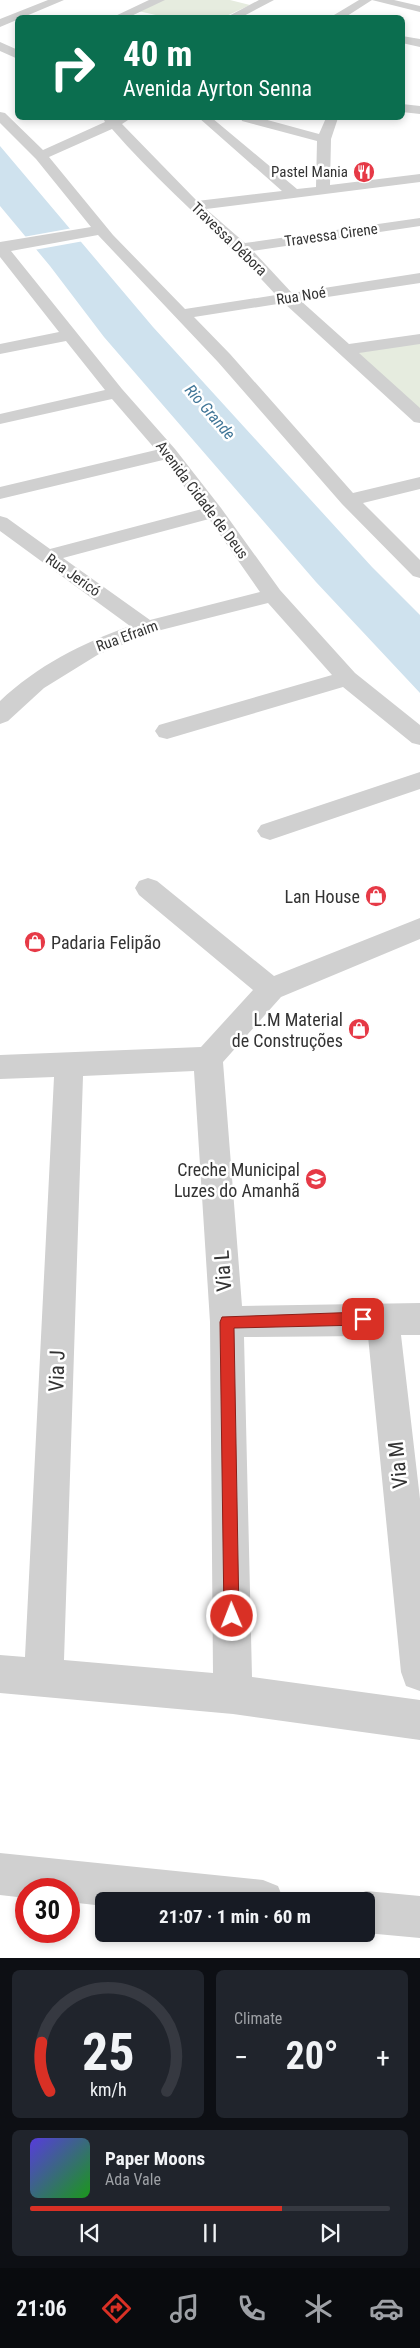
<!DOCTYPE html>
<meta charset="utf-8">
<style>
body{margin:0;font-family:"Roboto Condensed",sans-serif;background:#20242c;color:#f1f3f6;height:100vh;display:flex;flex-direction:column;font-size:19px;white-space:nowrap}
*{box-sizing:border-box;margin:0}
p{font-size:16px;color:#9ea1a6}
.icon{flex:none;width:28px;height:28px;fill:none;stroke:currentColor;stroke-width:2;stroke-linecap:round;stroke-linejoin:round}
.map{position:relative;height:1958px;overflow:hidden}
.sheet{display:flex;flex-direction:column;gap:12px;padding:12px;background:#0d0f14;flex:1}
.sheet>*{flex:none}
.guide{position:absolute;left:15px;top:15px;width:390px;height:105px;border-radius:8px;box-shadow:0 2px 8px #0003;background:#0b6e4f;color:#fff;overflow:hidden}
.speed{position:absolute;left:15px;top:1878px;display:flex;gap:10px;font-size:25px;font-weight:700;text-align:center}
.speed>*{display:grid;place-content:center;width:65px;height:65px;border-radius:50%;background:#171b24;box-shadow:0 2px 8px #0003;line-height:1}
.speed .limit{border:8px solid #d22;background:#fff;color:#111}
.pin{position:absolute;display:grid;place-items:center;width:42px;height:42px;color:#fff;margin:-21px;border-radius:10px;box-shadow:0 2px 8px #0006}
.me{position:absolute;width:55px;margin:-28px;rotate:359deg;stroke-linejoin:round;filter:drop-shadow(0 0 4px #0008)}
.turn{display:flex;align-items:center;gap:18px;height:105px;padding:0 25px;font-size:22px}
.turn .icon{width:65px;height:65px;stroke-width:2.5}
.turn b{display:block;font-size:35px;line-height:42px}
.big{font-size:38px;font-weight:700;line-height:1.1}
.sheet .tile{flex:1;display:flex;flex-direction:column;justify-content:center;gap:8px;min-width:0;padding:0 18px;border-radius:8px;background:#20242c}
.sheet .dial{align-items:center;gap:0}
.dial svg{height:130px;overflow:visible;fill:none;stroke:#363941;stroke-width:7;stroke-linecap:round;text-anchor:middle}
.dial text{fill:#f1f3f6;stroke:none}
.song{display:flex;align-items:center;gap:15px}
.cover{width:60px;height:60px;border-radius:8px;background:linear-gradient(135deg,hsl(250 70% 55%),hsl(120 70% 35%))}
.played{height:5px;border-radius:2px;background:linear-gradient(90deg,#d93025 70%,#363941 70%)}
.keys{display:flex;justify-content:space-around;direction:ltr}
.heat{display:flex;justify-content:space-between;align-items:center;font-size:28px;direction:ltr}
.sheet .tiles{flex:1;display:grid;gap:12px;grid-template-columns:1fr 1fr}
.tile:last-child{grid-column:span 2}
.trip{position:absolute;left:95px;top:1892px;width:280px;height:50px;border-radius:8px;background:#171b24;box-shadow:0 2px 8px #0003;font-weight:700;line-height:50px;text-align:center}
.tab-bar{display:flex;height:80px;justify-content:space-around;align-items:center;background:#090b0e;color:#9ea1a6}
.tab-bar .icon{width:35px;height:35px}
.tab-bar .selected{color:#d93025}
.tab-bar b{font-size:22px;color:#f1f3f6}
.map>svg:first-child{display:block}
.green{fill:#e6ecdf}
.water{fill:#cfe2ee}
.pier{fill:#fff}
.lines{fill:none;stroke-linecap:round;stroke-linejoin:round}
.minor{fill:#d0d0d0;fill-rule:evenodd}
.route{fill:#d93025;stroke:#8d1f18}
.labels{text-anchor:middle;dominant-baseline:central;stroke-width:5;stroke-linejoin:round;paint-order:stroke}
.far-poi-label{font-size:15px;fill:#333;stroke:#fff;text-anchor:end}
.far-street-label{font-size:15px;fill:#333;stroke:#fff}
.far-water-label{font-size:16px;font-style:italic;fill:#3f7597;stroke:#fff}
.poi-label{font-size:18px;fill:#333;stroke:#fff;text-anchor:end}
.near-street-label{font-size:21px;fill:#333;stroke:#fff}
</style>
<div class="map">
<svg width="420" height="1958" viewBox="0 0 420 1958">
<rect width="100%" height="100%" fill="#fff"/>
<path class="green" d="M161,0h69l20,5 -28,13 -57,-1 -27,-6z
M420,343v70l-65,-60z"/>
<path class="water" d="M0,146l153,181 219,240 48,48v78l-104,-111 -212,-245 -54,-71 -50,-60z"/>
<path class="pier" d="M73,228l11,13 -50,9 -11,-13z"/>
<g class="lines">
<path class="minor" d="M48,0h16l-64,27v-8z
M149,0h16l-38,18h-16z
M259,0h15l-34,18h-15z
M359,0h35l26,6v6l-48,-12 -28,18h-15z
M402,36l18,3v8l-18,-4z
M0,42l18,8v9l-18,-8z
M402,104l18,2v8l-18,-2z
M0,112l5,1 38,37 62,-28 -2,-4h28l-9,6 75,77 85,-10 -83,-73h13l85,71 19,-2 1,-46 -75,-20 -1,-3h19l59,16 7,-16h12l-7,21 -1,46 90,-11v8l-214,27 39,34 175,-25v8l-167,25 39,42 128,-20v10l-119,18 48,43 71,-10v10l-61,9 61,55v15l-6,-1 -130,-119 -90,14 36,37 123,139 67,-16v12l-57,14 57,57v18l-7,-2 -71,-72 -124,-142 -120,-127 -87,16 111,138 53,60 46,59 59,82 75,83 65,52v20l-8,-2 -69,-56 -176,52 -8,-2 -4,-6 4,-6 173,-50 -64,-72 -111,28 -58,23 -55,34 -36,33 -8,3v-23c37,-35 82,-58 130,-75l-130,-95v-15l7,2 43,31 152,-40 -39,-49 -163,39v-12l156,-37 -44,-51 -112,25v-10l105,-24 -39,-49 -66,13v-10l59,-12 -59,-75v-15l91,-15 -55,-68 -36,-36zM112,129c51,59 112,108 164,166l-91,14 -72,-74 -64,-78zM209,519l51,73 -110,28 -87,-62z
M420,772v17l-150,51 -9,-3 -4,-6 4,-6z
M148,878l9,3 117,95 146,-58v21l-139,58 -58,65 19,244 178,-3v32h-19l19,164v192l-14,-5 -5,-14 -33,-336 -124,1 8,340 168,23v40l-187,-26 -233,-21v-38l25,2 29,-580 -54,2v-24l201,-8 52,-57 -114,-95 -4,-7 4,-7zM194,1071l16,251 3,351 -149,-13 19,-584z
M0,1853l263,27 15,6 6,15h-180v5l-35,-4v-13h-43v9l-26,-3z
M366,1891l54,5v42l-54,-5v-32h-17l2,-4z"/>
</g>
<path class="route" d="M363,1312l5,2 2,5 -2,4 -5,2 -129,3 5,288 -2,5 -5,3 -6,-3 -2,-5 -4,-294 2,-5z"/>
<defs>
<g id="restaurant-disc" transform="scale(1.125)"><circle r="9.5" fill="#e63946" stroke="#fff"/><path d="M-5-6h1v4h1v-4h1v4h1v-4h1v5L-1.5 .5V6h-2V.5L-5-1ZM5-6V6H3V1.5H1.5Q1.5-4 5-6Z" fill="#fff"/></g>
<g id="shop-disc" transform="scale(1.125)"><circle r="9.5" fill="#e63946" stroke="#fff"/><path d="M-5-2.5h2.3a2.7 3.5 0 0 1 5.4 0H5L5.5 6h-11ZM-1.5-2.5h3a1.5 2.3 0 0 0-3 0Z" fill="#fff"/></g>
<g id="school-disc" transform="scale(1.125)"><circle r="9.5" fill="#e63946" stroke="#fff"/><path d="M0-5L7-2L0 1L-7-2ZM-4 1L0 2.5L4 1V4Q0 6-4 4Z" fill="#fff"/></g>
</defs>
<g fill-rule="evenodd">
<use href="#restaurant-disc" x="364" y="172"/>
<use href="#shop-disc" x="376" y="896"/>
<use href="#shop-disc" x="35" y="942"/>
<use href="#shop-disc" x="359" y="1029"/>
<use href="#school-disc" x="316" y="1179"/>
</g>
<g class="labels">
<g class="far-poi-label">
<text x="348" y="172">Pastel Mania</text>
</g>
<g class="far-street-label">
<text transform="translate(331 235) rotate(-8)">Travessa Cirene</text>
<text transform="translate(229 239) rotate(44)">Travessa Débora</text>
<text transform="translate(301 296) rotate(-9)">Rua Noé</text>
<text transform="translate(202 500) rotate(53)">Avenida Cidade de Deus</text>
<text transform="translate(73 575) rotate(35)">Rua Jericó</text>
<text transform="translate(127 636) rotate(-20)">Rua Efraim</text>
</g>
<g class="far-water-label">
<text transform="translate(210 412) rotate(49)">Rio Grande</text>
</g>
<g class="poi-label">
<text x="360" y="896">Lan House</text>
<text x="51" y="942" text-anchor="start">Padaria Felipão</text>
<text x="343" y="1019">L.M Material<tspan x="343" dy="21">de Construções</tspan></text>
<text x="300" y="1169">Creche Municipal<tspan x="300" dy="21">Luzes do Amanhã</tspan></text>
</g>
<g class="near-street-label">
<text transform="translate(223 1271) rotate(-94)">Via L</text>
<text transform="translate(57 1371) rotate(-88)">Via J</text>
<text transform="translate(398 1465) rotate(-96)">Via M</text>
</g>
</g>
</svg>
<div class="speed"><div class="limit">30</div></div>
<div class="pin" style="left:363px;top:1319px;background:#d93025"><svg class="icon" aria-label="arrive" viewBox="0 0 24 24"><path d="M6 21V4h12l-3 4 3 4H6"/></svg></div>
<svg class="me" style="left:232px;top:1616px" viewBox="-20 -20 40 40"><circle r="17" fill="#d93025" stroke="#fff" stroke-width="3"/><path d="M0-11L8 9 0 5-8 9z" fill="#fff"/></svg>
<div class="trip">21:07 · 1 min · 60 m</div>
<div class="guide">
<div class="turn"><svg class="icon" aria-label="right" viewBox="0 0 24 24"><path d="M7 20v-9h11M14 6l5 5-5 5"/></svg><div><b>40 m</b>Avenida Ayrton Senna</div></div>
</div>
</div>
<section class="sheet">
<div class="tiles">
<div class="tile dial"><svg viewBox="0 0 100 80">
<path d="M14 69A42 42 0 1 1 86 69"/>
<path d="M14 69A42 42 0 0 1 9 39" stroke="#d93025"/>
<text x="50" y="56" font-size="32" font-weight="700">25</text>
<text x="50" y="72" font-size="11">km/h</text>
</svg></div>
<div class="tile"><p>Climate</p>
<div class="heat"><a>−</a><b class="big">20°</b><a>+</a></div>
</div>
<div class="tile">
<div class="song"><i class="cover"></i><div><b>Paper Moons</b><p>Ada Vale</p></div></div>
<div class="played"></div>
<div class="keys"><svg class="icon" aria-label="previous" viewBox="0 0 24 24"><path d="M18 5L8 12l10 7zM5 5v14"/></svg><svg class="icon" aria-label="pause" viewBox="0 0 24 24"><path d="M8 5v14M16 5v14"/></svg><svg class="icon" aria-label="next" viewBox="0 0 24 24"><path d="M6 5l10 7-10 7zM19 5v14"/></svg></div>
</div>
</div>
</section>
<nav class="tab-bar">
<b>21:06</b>
<svg class="icon selected" aria-label="directions" viewBox="0 0 24 24"><path d="M12 3l9 9-9 9-9-9zM9 14v-3h6M13 9l2 2-2 2"/></svg>
<svg class="icon" aria-label="music" viewBox="0 0 24 24"><path d="M9 18V5l10-2v13"/><circle cx="6" cy="18" r="3"/><circle cx="16" cy="16" r="3"/></svg>
<svg class="icon" aria-label="phone" viewBox="0 0 24 24"><path d="M5 4h4l2 5-3 2q2 4 5 5l2-3 5 2v4C11 20 4 13 5 4z"/></svg>
<svg class="icon" aria-label="climate" viewBox="0 0 24 24"><path d="M12 3v18M4 7l16 10M4 17L20 7"/></svg>
<svg class="icon" aria-label="car" viewBox="0 0 24 24"><path d="M5 17H2v-5l4-1 3-4h7l3 4 3 1v5h-3M9 17h6M6 11h13"/><circle cx="7" cy="17" r="2"/><circle cx="17" cy="17" r="2"/></svg>
</nav>
